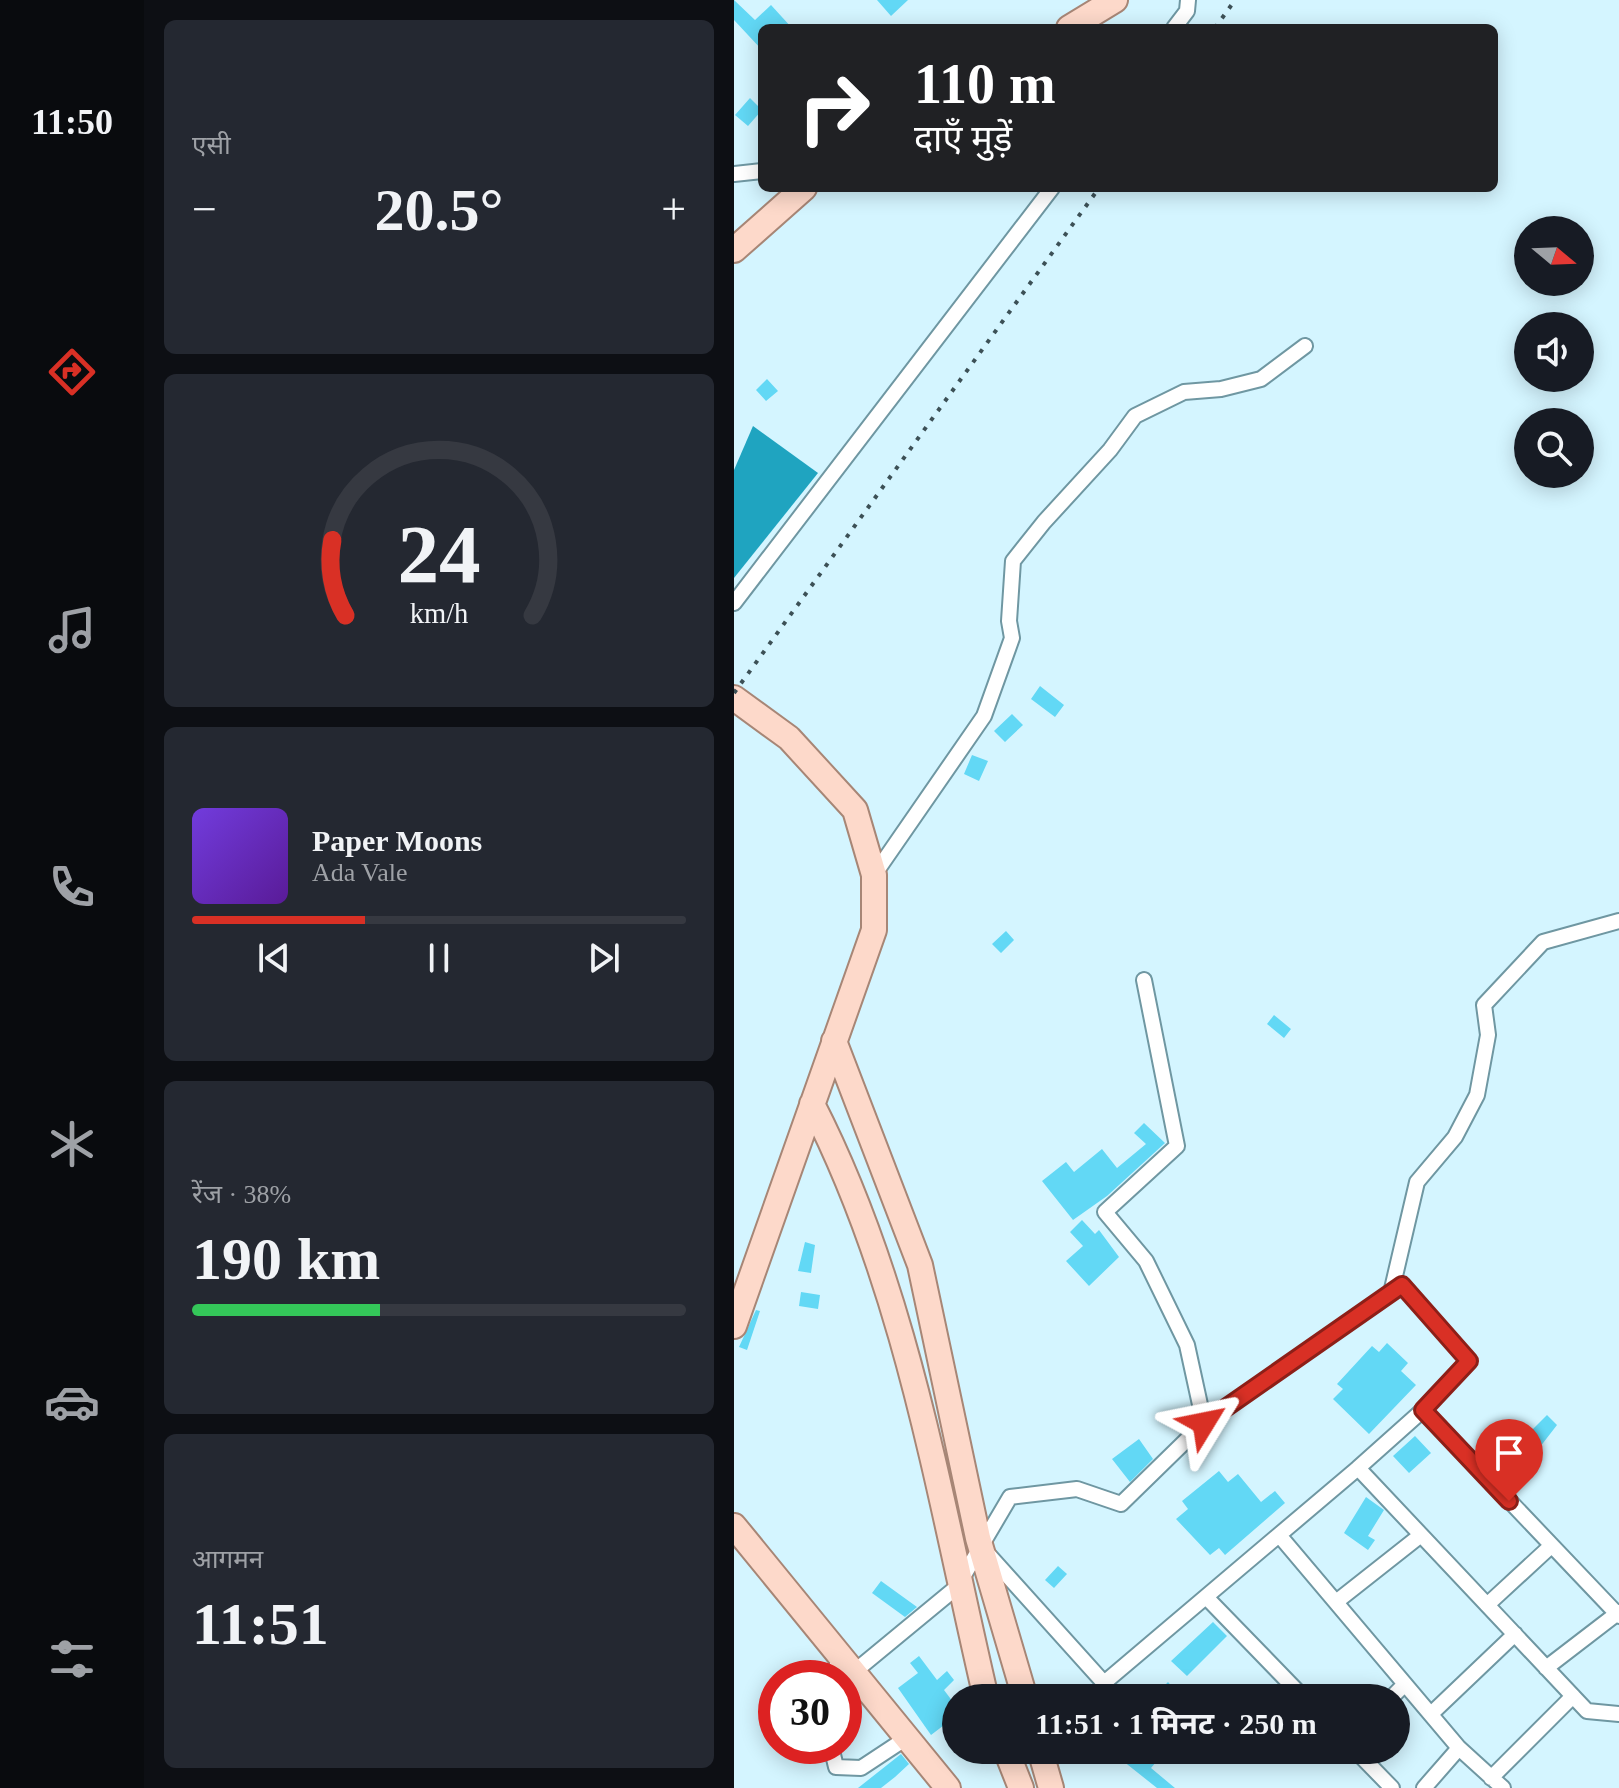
<!DOCTYPE html>
<html lang="hi">
<meta charset="utf-8">
<style>
body{margin:0;font-family:"Times New Roman","Noto Sans Devanagari",serif;background:#242831;color:#f1f3f6;height:100vh;display:flex;flex-direction:column;font-size:30px;white-space:nowrap}
*{box-sizing:border-box;margin:0}
p{font-size:26px;color:#9ea1a6}
.icon{flex:none;width:44px;height:44px;fill:none;stroke:currentColor;stroke-width:2;stroke-linecap:round;stroke-linejoin:round}
.map{position:relative;flex:1;overflow:hidden}
.panel{display:flex;flex-direction:column;gap:20px;padding:20px;background:#0d0f14;width:590px}
.panel>*{flex:none}
.banner{position:absolute;left:24px;top:24px;width:740px;height:168px;border-radius:12px;box-shadow:0 4px 20px #0003;background:#202124;color:#fff;overflow:hidden}
.needle{width:52px;rotate:109deg}
.tools{position:absolute;left:780px;top:216px;display:grid;gap:16px}
.tools a{display:grid;place-items:center;width:80px;height:80px;border-radius:50%;background:#171b24;box-shadow:0 4px 20px #0003;font-size:40px}
.speed{position:absolute;left:24px;top:1660px;display:flex;gap:16px;font-size:40px;font-weight:700;text-align:center}
.speed>*{display:grid;place-content:center;width:104px;height:104px;border-radius:50%;background:#171b24;box-shadow:0 4px 20px #0003;line-height:1}
.speed .limit{border:12px solid #d22;background:#fff;color:#111}
.pin{position:absolute;display:grid;place-items:center;width:68px;height:68px;color:#fff;margin:-82px -34px;border-radius:50% 50% 50% 0;rotate:-45deg;box-shadow:0 0 8px #0007}
.pin .icon{rotate:45deg}
.me{position:absolute;width:88px;margin:-44px;rotate:55deg;stroke-linejoin:round;filter:drop-shadow(0 0 6px #0008)}
.turn{display:flex;align-items:center;gap:28px;height:168px;padding:0 24px;font-size:36px}
.turn .icon{width:104px;height:104px;stroke-width:2.5}
.turn b{display:block;font-size:56px;line-height:68px}
.big{font-size:60px;font-weight:700;line-height:1.1}
.panel .card{flex:1;display:flex;flex-direction:column;justify-content:center;gap:12px;min-width:0;padding:0 28px;border-radius:12px;background:#242831}
.panel .dial{align-items:center;gap:0}
.dial svg{height:208px;overflow:visible;fill:none;stroke:#363941;stroke-width:7;stroke-linecap:round;text-anchor:middle}
.dial text{fill:#f1f3f6;stroke:none}
.song{display:flex;align-items:center;gap:24px}
.cover{width:96px;height:96px;border-radius:12px;background:linear-gradient(135deg,hsl(260 70% 55%),hsl(270 70% 35%))}
.played{height:8px;border-radius:4px;background:linear-gradient(90deg,#d93025 35%,#363941 35%)}
.keys{display:flex;justify-content:space-around;direction:ltr}
.heat{display:flex;justify-content:space-between;align-items:center;font-size:44px;direction:ltr}
.charge{height:12px;border-radius:6px;background:linear-gradient(90deg,#34c759 38%,#363941 0)}
.trip{position:absolute;left:208px;top:1684px;width:468px;height:80px;border-radius:40px;background:#171b24;box-shadow:0 4px 20px #0003;font-weight:700;line-height:80px;text-align:center}
main{display:flex;flex:1;min-height:0}
.menu{display:flex;flex-direction:column;width:144px;justify-content:space-around;align-items:center;background:#090b0e;color:#9ea1a6}
.menu .icon{width:56px;height:56px}
.menu .on{color:#d93025}
.menu b{font-size:36px;color:#f1f3f6}
.map>svg:first-child{display:block}
.water{fill:#1fa4c0}
.building{fill:#62d8f5}
.lines{fill:none;stroke-linecap:round;stroke-linejoin:round}
.minor-casing{stroke:#6f97a2;stroke-width:18}
.primary-casing{stroke:#a78676;stroke-width:28}
.minor{stroke:#fff;stroke-width:14}
.primary{stroke:#fdd9ca;stroke-width:24}
.rail{stroke:#3c5056;stroke-width:4;stroke-dasharray:4 8;stroke-linecap:butt}
.route-casing{stroke:#8d1f18;stroke-width:20}
.route{stroke:#d93025;stroke-width:14}
</style>
<main>
<nav class="menu">
<b>11:50</b>
<svg class="icon on" aria-label="directions" viewBox="0 0 24 24"><path d="M12 3l9 9-9 9-9-9zM9 14v-3h6M13 9l2 2-2 2"/></svg>
<svg class="icon" aria-label="music" viewBox="0 0 24 24"><path d="M9 18V5l10-2v13"/><circle cx="6" cy="18" r="3"/><circle cx="16" cy="16" r="3"/></svg>
<svg class="icon" aria-label="phone" viewBox="0 0 24 24"><path d="M5 4h4l2 5-3 2q2 4 5 5l2-3 5 2v4C11 20 4 13 5 4z"/></svg>
<svg class="icon" aria-label="climate" viewBox="0 0 24 24"><path d="M12 3v18M4 7l16 10M4 17L20 7"/></svg>
<svg class="icon" aria-label="car" viewBox="0 0 24 24"><path d="M5 17H2v-5l4-1 3-4h7l3 4 3 1v5h-3M9 17h6M6 11h13"/><circle cx="7" cy="17" r="2"/><circle cx="17" cy="17" r="2"/></svg>
<svg class="icon" aria-label="filters" viewBox="0 0 24 24"><path d="M4 7h16M4 17h16"/><circle cx="9" cy="7" r="2"/><circle cx="15" cy="17" r="2"/></svg>
</nav>
<section class="panel">
<div class="card"><p>एसी</p>
<div class="heat"><a>−</a><b class="big">20.5°</b><a>+</a></div>
</div>
<div class="card dial"><svg viewBox="0 0 100 80">
<path d="M14 69A42 42 0 1 1 86 69"/>
<path d="M14 69A42 42 0 0 1 9 40" stroke="#d93025"/>
<text x="50" y="56" font-size="32" font-weight="700">24</text>
<text x="50" y="72" font-size="11">km/h</text>
</svg></div>
<div class="card">
<div class="song"><i class="cover"></i><div><b>Paper Moons</b><p>Ada Vale</p></div></div>
<div class="played"></div>
<div class="keys"><svg class="icon" aria-label="previous" viewBox="0 0 24 24"><path d="M18 5L8 12l10 7zM5 5v14"/></svg><svg class="icon" aria-label="pause" viewBox="0 0 24 24"><path d="M8 5v14M16 5v14"/></svg><svg class="icon" aria-label="next" viewBox="0 0 24 24"><path d="M6 5l10 7-10 7zM19 5v14"/></svg></div>
</div>
<div class="card"><p>रेंज · 38%</p><b class="big">190 km</b><div class="charge"></div></div>
<div class="card"><p>आगमन</p><b class="big">11:51</b></div>
</section>
<div class="map">
<svg width="885" height="1788" viewBox="0 0 885 1788">
<rect width="100%" height="100%" fill="#d4f5ff"/>
<path class="water" d="M19,426l65,47 -84,105v-108z"/>
<path class="building" d="M0,0l21,20 16,-15 21,23h-30v22l-28,-30z
M143,0h31l-17,16z
M16,98l12,12 -14,16 -13,-11z
M33,379l11,12 -12,10 -10,-11z
M306,686l24,19 -9,12 -24,-18z
M278,714l11,11 -18,17 -11,-11z
M238,755l16,6 -9,20 -15,-7z
M272,931l8,9 -13,13 -9,-9z
M540,1015l17,14 -7,9 -17,-14z
M410,1123l21,20 -58,53 -34,24 -31,-39 24,-19 8,10 28,-23 15,19 29,-24 -12,-11z
M348,1220l13,14 4,-4 20,27 -30,29 -23,-25 17,-15 -13,-14z
M71,1242l10,3 -4,28 -13,-2z
M67,1292l19,3 -2,14 -19,-3z
M22,1310l4,1 -13,39 -8,-3z
M653,1343l21,20 -7,8 15,14 -47,49 -36,-35 10,-10 -6,-5 35,-38 7,6z
M813,1415l10,10 -24,31 -15,-12z
M681,1436l16,17 -22,20 -16,-17z
M405,1439l14,20 -23,23 -18,-23z
M485,1471l9,11 10,-8 23,28 14,-11 10,12 -60,52 -6,-7 -9,7 -34,-36 12,-10 -6,-8z
M632,1497l18,13 -16,26 7,4 -7,10 -24,-17z
M324,1566l9,8 -13,14 -9,-8z
M147,1581l36,26 -12,10 -33,-24z
M479,1622l14,14 -40,40 -16,-15z
M185,1656l18,24 10,-9 7,9 -10,10 12,16v10l-25,19 -33,-47 20,-15 -8,-10z
M434,1682l14,16h-19l-5,-6z
M397,1750h23l7,6 -10,12 24,20h-18l-34,-27z
M167,1754l8,10 -14,13 -14,11h-23z"/>
<g class="lines">
<g class="minor-casing">
<path id="minor" d="M440,28l13,-17 1,-11
M0,174l28,-3
M0,603l318,-415
M140,875l110,-159 28,-78 -3,-17 4,-60 31,-39 66,-72 25,-34 49,-24 37,-3 40,-10 44,-33
M657,1293l26,-111 38,-45 22,-42 11,-60 -4,-30 59,-63 76,-21
M689,1410l-65,58 229,243 32,3
M470,1423l198,-138 67,76 -46,49 196,206
M545,1535l180,213 44,40
M253,1553l117,130 254,-215
M472,1597l98,101
M602,1602l85,-67
M753,1605l64,-59
M812,1668l73,-56
M120,1672l103,-85 53,-90 67,-8 44,15 83,-81 -17,-78 -41,-84 -41,-49 72,-66 -33,-166
M99,1678l7,-23
M657,1698l14,-14
M697,1714l84,-80
M97,1746l5,21 25,1 47,-31
M621,1750l37,38
M757,1778l82,-82
M690,1788l35,-40"/>
</g>
<g class="primary-casing">
<path id="primary" d="M335,28l46,-28
M0,250l70,-62
M0,698l55,40 66,72 19,65v55l-140,396
M100,1041l86,224 58,273 47,160
M78,1104c95,185 127,393 174,594
M0,1526l214,262
M272,1750l15,38
M306,1750l11,38"/>
</g>
<use href="#minor" class="minor"/>
<use href="#primary" class="primary"/>
<path class="rail" d="M481,28l20,-28
M0,693l365,-505"/>
</g>
<g class="lines">
<g class="route-casing">
<path id="route" d="M470,1423l198,-138 67,76 -46,49 86,91"/>
</g>
<use href="#route" class="route"/>
</g>
</svg>
<div class="tools">
<a><svg class="needle" viewBox="-14 -14 28 28"><path d="M0-13l5 13h-10z" fill="#e53935"/><path d="M0 13l5-13h-10z" fill="#9ea1a6"/></svg></a>
<a><svg class="icon" aria-label="sound" viewBox="0 0 24 24"><path d="M4 9h4l5-4v14l-5-4H4zM17 9q2 3 0 6"/></svg></a>
<a><svg class="icon" aria-label="search" viewBox="0 0 24 24"><circle cx="10" cy="10" r="6"/><path d="M15 15l6 6"/></svg></a>
</div>
<div class="speed"><div class="limit">30</div></div>
<div class="pin" style="left:775px;top:1501px;background:#d93025"><svg class="icon" aria-label="arrive" viewBox="0 0 24 24"><path d="M6 21V4h12l-3 4 3 4H6"/></svg></div>
<svg class="me" style="left:470px;top:1423px" viewBox="-20 -20 40 40"><path d="M0-17L14 15 0 8-14 15z" fill="#d93025" stroke="#fff" stroke-width="4"/></svg>
<div class="trip">11:51 · 1 मिनट · 250 m</div>
<div class="banner">
<div class="turn"><svg class="icon" aria-label="right" viewBox="0 0 24 24"><path d="M7 20v-9h11M14 6l5 5-5 5"/></svg><div><b>110 m</b>दाएँ मुड़ें</div></div>
</div>
</div>
</main>
